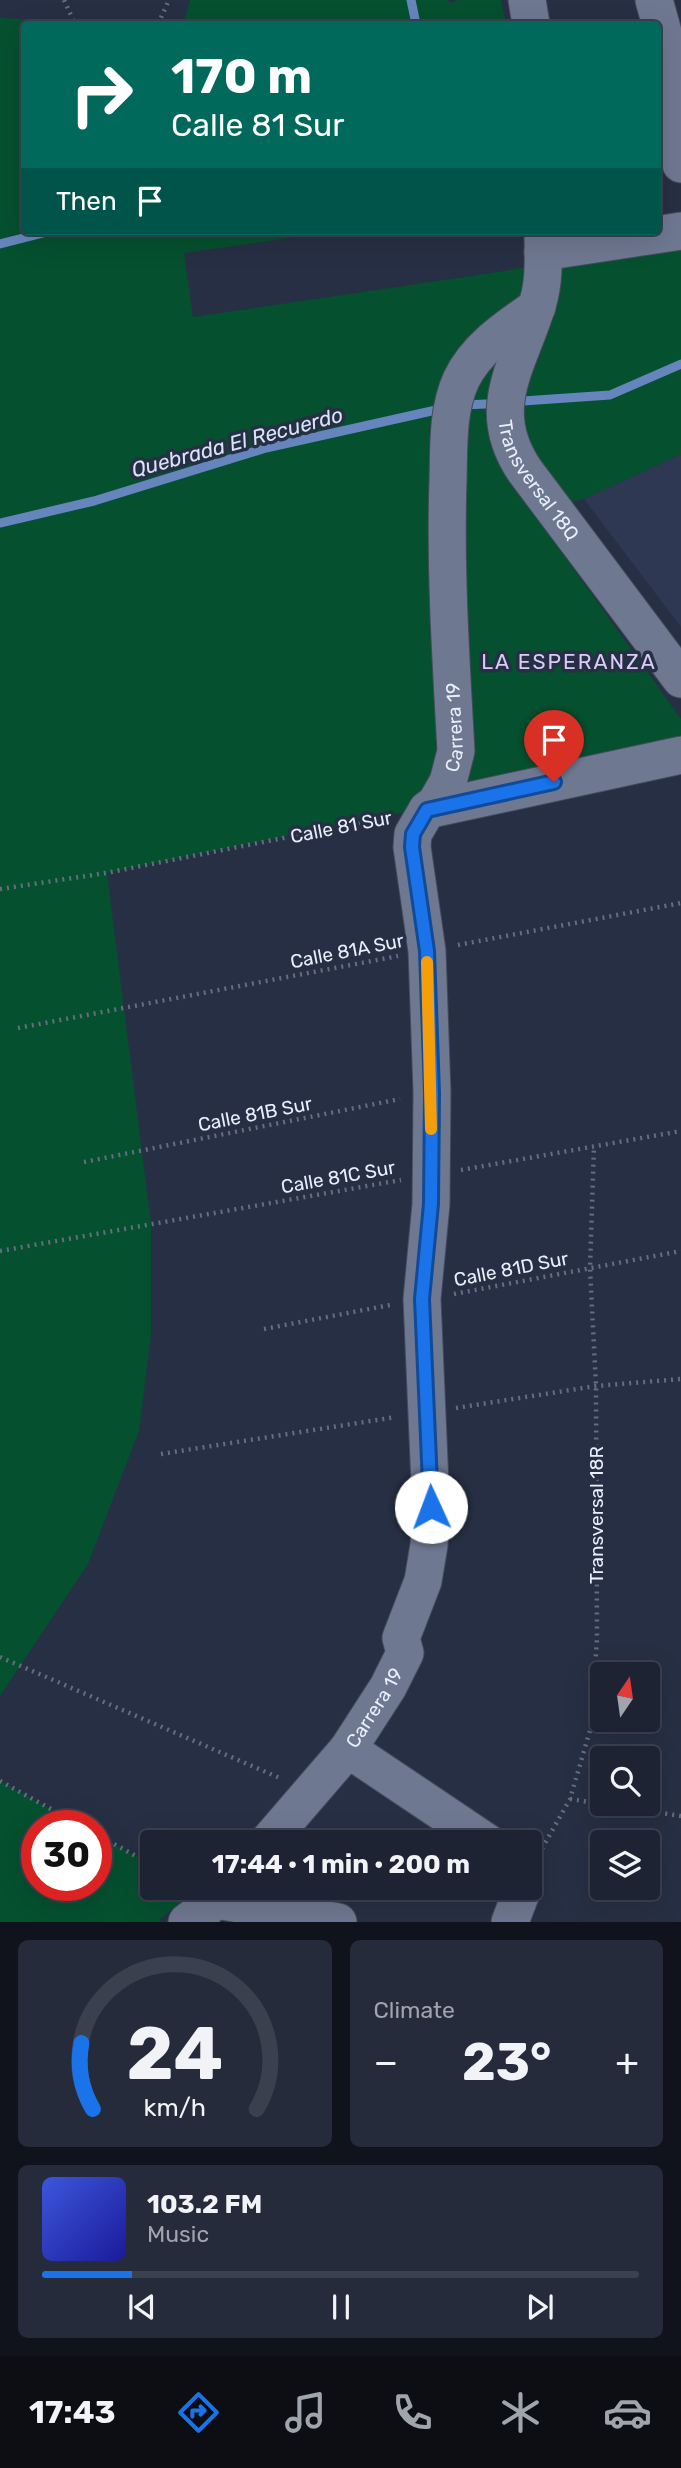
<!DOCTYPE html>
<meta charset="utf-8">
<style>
body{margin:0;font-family:Rubik,sans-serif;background:#252b3b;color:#f1f3f6;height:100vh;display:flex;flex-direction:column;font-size:26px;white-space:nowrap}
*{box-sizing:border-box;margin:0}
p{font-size:23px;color:#a0a4ac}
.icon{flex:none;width:38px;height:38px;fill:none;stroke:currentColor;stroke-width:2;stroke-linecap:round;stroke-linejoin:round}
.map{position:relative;height:1922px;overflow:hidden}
.drawer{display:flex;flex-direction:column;gap:18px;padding:18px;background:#10131c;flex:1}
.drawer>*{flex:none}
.hud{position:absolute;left:21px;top:21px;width:640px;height:214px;border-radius:7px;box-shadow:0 7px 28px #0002,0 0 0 2px #3b404e;background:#00695c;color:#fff;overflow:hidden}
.needle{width:46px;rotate:13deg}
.fabs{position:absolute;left:590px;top:1662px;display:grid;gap:14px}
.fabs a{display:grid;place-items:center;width:70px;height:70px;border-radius:7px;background:#1d2333;box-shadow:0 7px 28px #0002,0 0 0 2px #3b404e;font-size:35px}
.speed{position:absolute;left:21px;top:1810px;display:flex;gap:14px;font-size:35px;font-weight:700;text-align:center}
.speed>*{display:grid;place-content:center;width:91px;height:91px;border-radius:50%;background:#1d2333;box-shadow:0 7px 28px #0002,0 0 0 2px #3b404e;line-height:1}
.speed .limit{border:10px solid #d22;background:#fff;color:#111}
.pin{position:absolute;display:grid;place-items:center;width:60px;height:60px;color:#fff;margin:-72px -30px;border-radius:50% 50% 50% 0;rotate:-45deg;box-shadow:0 0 7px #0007}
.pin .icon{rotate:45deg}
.me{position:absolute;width:77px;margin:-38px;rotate:358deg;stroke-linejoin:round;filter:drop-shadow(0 0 5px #0008)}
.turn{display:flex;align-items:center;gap:24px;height:147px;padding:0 35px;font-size:32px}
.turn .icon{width:91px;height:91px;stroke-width:2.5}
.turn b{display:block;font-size:49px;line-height:60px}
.then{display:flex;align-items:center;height:66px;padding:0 35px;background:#0003;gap:14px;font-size:26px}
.big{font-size:52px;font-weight:700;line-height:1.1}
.drawer .tile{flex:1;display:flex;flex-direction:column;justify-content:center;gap:10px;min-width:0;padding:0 24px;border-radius:10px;background:#252b3b}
.drawer .dial{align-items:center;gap:0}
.dial svg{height:182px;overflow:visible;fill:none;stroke:#3b404e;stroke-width:7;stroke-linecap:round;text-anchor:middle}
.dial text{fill:#f1f3f6;stroke:none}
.song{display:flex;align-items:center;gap:21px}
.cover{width:84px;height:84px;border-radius:10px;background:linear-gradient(135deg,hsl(230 70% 55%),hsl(240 70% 35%))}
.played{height:7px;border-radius:4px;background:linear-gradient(90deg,#1a73e8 15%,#3b404e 15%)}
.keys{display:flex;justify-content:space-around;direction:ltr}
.heat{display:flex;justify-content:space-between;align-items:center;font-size:38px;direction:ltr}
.drawer .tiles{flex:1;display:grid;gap:18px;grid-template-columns:1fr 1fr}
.tile:last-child{grid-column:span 2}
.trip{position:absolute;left:140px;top:1830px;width:402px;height:70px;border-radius:7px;background:#1d2333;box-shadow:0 7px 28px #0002,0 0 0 2px #3b404e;font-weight:700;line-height:70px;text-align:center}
.dock{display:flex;height:112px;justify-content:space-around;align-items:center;background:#0c0e14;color:#a0a4ac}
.dock .icon{width:49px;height:49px}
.dock .on{color:#1a73e8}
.dock b{font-size:32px;color:#f1f3f6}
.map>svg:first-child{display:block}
.built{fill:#2f3853}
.green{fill:#05502f}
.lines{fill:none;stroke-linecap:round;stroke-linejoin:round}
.stream{stroke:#6785bd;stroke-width:9}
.minor-casing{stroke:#444b5c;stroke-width:39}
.path{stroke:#666d80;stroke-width:4.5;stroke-dasharray:2 5;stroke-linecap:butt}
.minor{stroke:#6f7891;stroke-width:37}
.route-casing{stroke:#114b97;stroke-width:18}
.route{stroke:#1a73e8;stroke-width:12}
.slow{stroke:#f59e0b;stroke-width:12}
.labels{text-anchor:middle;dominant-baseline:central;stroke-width:7;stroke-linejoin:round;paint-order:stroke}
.street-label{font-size:19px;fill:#e8eefc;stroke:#272f44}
.water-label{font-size:21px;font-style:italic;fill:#d8e4f9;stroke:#272f44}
.neighbourhood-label{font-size:21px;letter-spacing:2px;fill:#d9ccf7;stroke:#272f44}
</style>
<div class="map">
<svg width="681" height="1922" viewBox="0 0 681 1922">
<rect width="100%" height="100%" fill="#272f44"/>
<path class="built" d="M681,454v173l-97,-128z"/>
<path class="green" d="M190,0h258l2,3 8,-3h43l5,24h-322z
M0,18l46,2 3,4h-25v207h313l-153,22 9,64 292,-43 196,-32v212l-97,45 -51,13 148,207v36l-574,118 44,351v111l-12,96 -51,133 -88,132z
M0,1781l80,44h-43v60h59v-51l56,31v23l44,1 -37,31 2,2h-161z"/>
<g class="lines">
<path class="stream" d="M411,0l5,24
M0,244l51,-13
M523,401l87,-6 71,-31
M462,405l24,-1
M0,523l94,-22 172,-53 179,-40"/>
<g class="minor-casing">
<g id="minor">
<path d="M527,0l4,24"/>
<path d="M654,0l12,43 15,121"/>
<path id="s1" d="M543,231c0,23 2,48 -5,71 -18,62 -56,106 -13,169l156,208"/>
<path d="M543,252l138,-21"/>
<path d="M427,810l254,-55"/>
<path d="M348,1749l140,94"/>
<path id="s2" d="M267,1843l81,-94 40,-62 17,-34 -4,-15 22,-57 6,-36 2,-38 -9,-208 9,-95 1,-112 -5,-141 -15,-104 1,-13 14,-24 9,-7 12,-21 8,-31c-5,-90 -11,-181 -8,-271 1,-33 -1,-69 13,-100 15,-32 47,-53 76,-73"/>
<path d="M187,1922l30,-22 121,22"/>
<path d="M510,1922l13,-34"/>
</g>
</g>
<path class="path" d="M64,0l11,24
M158,24l11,-24
M0,889l106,-16 279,-55
M458,945l223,-42
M18,1028l380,-72
M84,1162l316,-63
M461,1170l220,-39
M0,1251l401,-71
M454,1294l227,-43
M264,1329l126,-24
M456,1408l140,-22 85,-7
M161,1454l235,-37
M0,1657l282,122
M0,1781l80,44
M570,1799l32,5
M603,1804l78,12
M96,1834l56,31
M535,1861l35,-62 21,-72 6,-88 -1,-253 -6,-118 4,-122"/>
<use href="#minor" class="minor"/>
</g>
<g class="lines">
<g class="route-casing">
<path id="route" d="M431,1507l-9,-208 9,-95 1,-111 -5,-142 -15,-104 1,-13 14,-24 127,-28"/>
</g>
<use href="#route" class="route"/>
<path class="slow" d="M427,962l4,167"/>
</g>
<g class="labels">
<g class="street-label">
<text stroke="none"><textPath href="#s1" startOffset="264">Transversal 18Q</textPath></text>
<text stroke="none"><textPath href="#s2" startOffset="1181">Carrera 19</textPath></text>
<text transform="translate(341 827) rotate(-11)">Calle 81 Sur</text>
<text transform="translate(347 951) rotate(-11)">Calle 81A Sur</text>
<text transform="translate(255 1114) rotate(-11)">Calle 81B Sur</text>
<text transform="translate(338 1177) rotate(-10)">Calle 81C Sur</text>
<text transform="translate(511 1269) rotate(-11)">Calle 81D Sur</text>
<text transform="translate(596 1515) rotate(-90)">Transversal 18R</text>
<text stroke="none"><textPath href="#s2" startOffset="173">Carrera 19</textPath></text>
</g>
<g class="water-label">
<text transform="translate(237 442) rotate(-15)">Quebrada El Recuerdo</text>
</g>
<g class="neighbourhood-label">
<text x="569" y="661">LA ESPERANZA</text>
</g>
</g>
</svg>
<div class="fabs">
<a><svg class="needle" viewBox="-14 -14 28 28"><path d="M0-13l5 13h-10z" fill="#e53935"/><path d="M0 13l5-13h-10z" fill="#a0a4ac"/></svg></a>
<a><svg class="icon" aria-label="search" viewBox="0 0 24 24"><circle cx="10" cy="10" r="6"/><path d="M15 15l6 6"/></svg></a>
<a><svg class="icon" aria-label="layers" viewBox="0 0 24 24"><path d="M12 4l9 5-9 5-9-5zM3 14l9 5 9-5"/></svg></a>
</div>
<div class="speed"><div class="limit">30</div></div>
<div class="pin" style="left:554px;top:782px;background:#d93025"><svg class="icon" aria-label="arrive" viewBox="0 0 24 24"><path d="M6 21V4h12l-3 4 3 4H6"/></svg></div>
<svg class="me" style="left:431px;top:1507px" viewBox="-20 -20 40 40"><circle r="19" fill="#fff"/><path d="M0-13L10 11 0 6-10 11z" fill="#1a73e8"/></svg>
<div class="trip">17:44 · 1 min · 200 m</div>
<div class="hud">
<div class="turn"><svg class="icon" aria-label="right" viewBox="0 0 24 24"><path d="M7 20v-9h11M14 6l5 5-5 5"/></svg><div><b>170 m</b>Calle 81 Sur</div></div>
<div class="then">Then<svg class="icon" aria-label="arrive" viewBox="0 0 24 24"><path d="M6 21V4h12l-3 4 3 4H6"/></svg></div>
</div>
</div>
<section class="drawer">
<div class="tiles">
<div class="tile dial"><svg viewBox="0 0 100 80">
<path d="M14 69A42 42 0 1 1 86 69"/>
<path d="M14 69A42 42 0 0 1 9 40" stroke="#1a73e8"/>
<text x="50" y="56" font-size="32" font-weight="700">24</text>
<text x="50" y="72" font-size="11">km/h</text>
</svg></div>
<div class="tile"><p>Climate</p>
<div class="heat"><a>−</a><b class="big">23°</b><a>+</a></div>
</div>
<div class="tile">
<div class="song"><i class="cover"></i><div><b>103.2 FM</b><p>Music</p></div></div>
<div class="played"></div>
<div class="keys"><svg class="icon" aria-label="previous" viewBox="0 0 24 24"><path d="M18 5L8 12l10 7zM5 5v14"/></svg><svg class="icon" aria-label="pause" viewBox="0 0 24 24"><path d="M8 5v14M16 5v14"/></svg><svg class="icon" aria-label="next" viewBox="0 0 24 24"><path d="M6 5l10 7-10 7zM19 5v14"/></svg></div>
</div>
</div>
</section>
<nav class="dock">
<b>17:43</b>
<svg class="icon on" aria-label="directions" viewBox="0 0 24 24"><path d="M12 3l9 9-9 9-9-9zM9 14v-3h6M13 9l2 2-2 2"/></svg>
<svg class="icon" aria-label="music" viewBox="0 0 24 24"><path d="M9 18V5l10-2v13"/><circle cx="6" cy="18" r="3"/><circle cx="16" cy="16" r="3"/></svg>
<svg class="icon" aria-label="phone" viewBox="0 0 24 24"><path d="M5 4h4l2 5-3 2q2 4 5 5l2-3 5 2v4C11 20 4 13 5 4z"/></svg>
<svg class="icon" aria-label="climate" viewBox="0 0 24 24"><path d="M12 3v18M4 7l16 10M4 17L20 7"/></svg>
<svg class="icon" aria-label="car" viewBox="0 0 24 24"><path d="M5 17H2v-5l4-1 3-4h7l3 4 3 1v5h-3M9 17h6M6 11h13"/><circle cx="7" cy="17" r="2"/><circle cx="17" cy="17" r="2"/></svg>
</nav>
